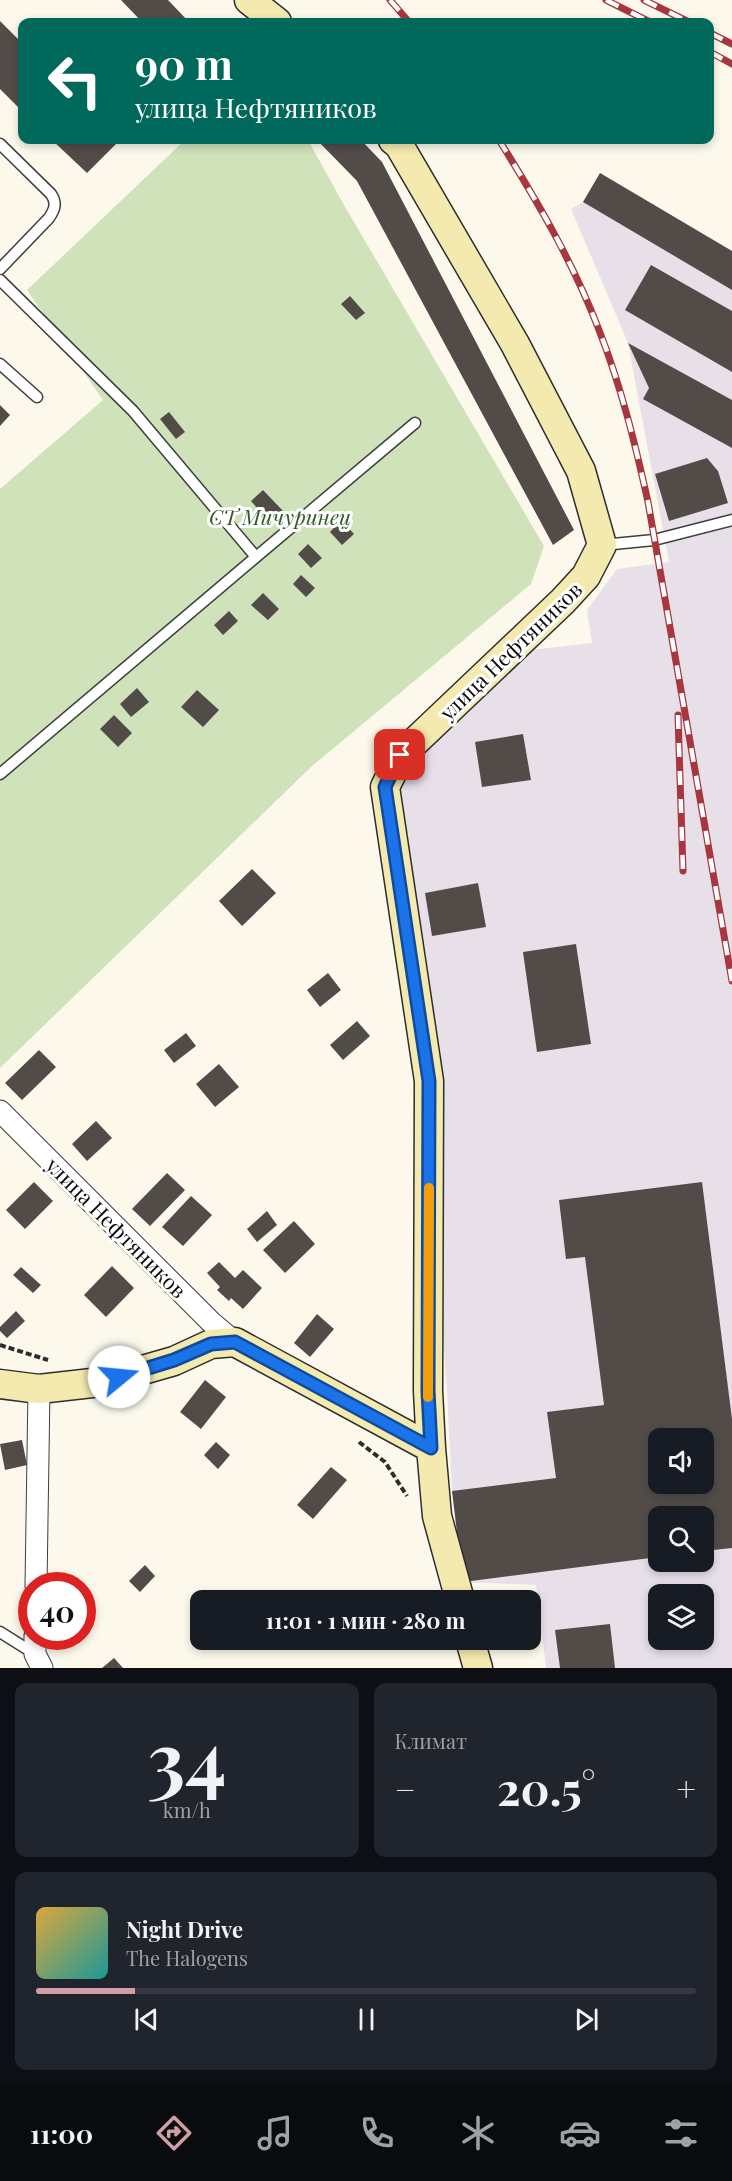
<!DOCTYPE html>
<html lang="ru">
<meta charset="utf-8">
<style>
body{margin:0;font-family:"Playfair Display",serif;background:#20242c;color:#f1f3f6;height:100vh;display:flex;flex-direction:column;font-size:22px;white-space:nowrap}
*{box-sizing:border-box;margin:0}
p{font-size:20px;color:#9ea1a6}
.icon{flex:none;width:33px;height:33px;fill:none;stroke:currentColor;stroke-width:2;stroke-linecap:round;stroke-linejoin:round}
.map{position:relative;height:1668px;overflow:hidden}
.drawer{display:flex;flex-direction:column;gap:15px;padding:15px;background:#0d0f14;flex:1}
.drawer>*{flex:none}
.top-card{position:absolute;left:18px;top:18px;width:696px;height:126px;border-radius:12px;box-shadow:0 3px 9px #0003;background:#00695c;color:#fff;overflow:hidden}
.controls{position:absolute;left:648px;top:1428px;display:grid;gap:12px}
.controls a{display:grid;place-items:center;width:66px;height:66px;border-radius:12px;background:#171b24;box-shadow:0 3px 9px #0003;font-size:30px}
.speed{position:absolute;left:18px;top:1572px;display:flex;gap:12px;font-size:30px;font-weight:700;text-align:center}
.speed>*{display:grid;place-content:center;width:78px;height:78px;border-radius:50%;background:#171b24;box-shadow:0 3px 9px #0003;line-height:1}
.speed .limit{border:9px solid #d22;background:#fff;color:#111}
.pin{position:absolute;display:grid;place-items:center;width:51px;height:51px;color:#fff;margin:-26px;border-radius:12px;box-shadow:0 3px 9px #0006}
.me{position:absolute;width:66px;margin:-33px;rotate:73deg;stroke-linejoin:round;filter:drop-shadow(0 0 4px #0008)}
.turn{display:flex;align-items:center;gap:21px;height:126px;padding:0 18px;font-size:27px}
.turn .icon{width:78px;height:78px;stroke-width:2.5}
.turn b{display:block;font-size:42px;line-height:51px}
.big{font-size:45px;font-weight:700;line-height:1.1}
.drawer .widget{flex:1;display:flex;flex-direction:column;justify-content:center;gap:9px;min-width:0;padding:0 21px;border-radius:12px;background:#20242c}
.drawer .dial{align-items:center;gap:0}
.dial b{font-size:78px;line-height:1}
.song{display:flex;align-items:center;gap:18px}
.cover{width:72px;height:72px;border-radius:9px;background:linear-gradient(135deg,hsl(40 70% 55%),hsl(180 70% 35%))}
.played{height:6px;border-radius:3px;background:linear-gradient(90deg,#d09ea4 15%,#363941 15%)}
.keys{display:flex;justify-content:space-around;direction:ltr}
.heat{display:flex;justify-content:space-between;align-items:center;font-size:33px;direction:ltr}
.drawer .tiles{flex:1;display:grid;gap:15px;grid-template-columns:1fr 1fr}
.widget:last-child{grid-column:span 2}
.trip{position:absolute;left:190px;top:1590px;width:351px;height:60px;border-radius:12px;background:#171b24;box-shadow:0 3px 9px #0003;font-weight:700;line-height:60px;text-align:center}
.menu{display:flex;height:96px;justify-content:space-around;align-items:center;background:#090b0e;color:#9ea1a6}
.menu .icon{width:42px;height:42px}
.menu .active{color:#d09ea4}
.menu b{font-size:27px;color:#f1f3f6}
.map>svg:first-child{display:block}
.industrial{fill:#e8e0e9;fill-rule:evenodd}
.green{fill:#d0e2ba}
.building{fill:#524c49;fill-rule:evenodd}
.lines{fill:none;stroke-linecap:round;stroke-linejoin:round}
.lane-casing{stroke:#3e3e3e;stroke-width:13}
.street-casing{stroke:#3e3e3e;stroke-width:23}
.secondary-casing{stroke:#2d2d2d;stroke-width:31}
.path{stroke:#2d2d2d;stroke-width:4;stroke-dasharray:6 3;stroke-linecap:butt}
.lane{stroke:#fff;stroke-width:10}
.street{stroke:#fff;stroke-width:21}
.secondary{stroke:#f4eaaf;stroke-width:28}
.rail-casing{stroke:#a8363f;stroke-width:7}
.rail{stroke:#fff;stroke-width:4.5;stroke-dasharray:14;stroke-linecap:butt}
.route-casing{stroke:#114b97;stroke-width:15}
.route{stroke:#1a73e8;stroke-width:10}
.slow{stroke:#f59e0b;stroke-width:10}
.labels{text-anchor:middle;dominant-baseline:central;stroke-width:6;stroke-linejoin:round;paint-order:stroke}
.park-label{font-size:21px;font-style:italic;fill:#315925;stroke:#fff}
.street-label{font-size:21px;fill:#0b0b0b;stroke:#fff}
</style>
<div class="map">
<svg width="732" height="1668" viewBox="0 0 732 1668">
<rect width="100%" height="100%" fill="#fcf9ec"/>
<path class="industrial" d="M600,173l132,78v1417h-186l-10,-83 -73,-3 -11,-91 -5,-100 -23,-315 -51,-277 149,-148 70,-8 -5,-33 30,-41 52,-7 -41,-219 -57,-134 12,-7zM658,1438h46v46h-46zM658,1516h46v46h-46zM658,1594h46v46h-46z"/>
<path class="green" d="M185,140h123l36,65 200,341 -13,38 -220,183 -311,301v-579l103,-89 -76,-110z"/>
<path class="building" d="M121,0h47l21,22h-47z
M0,21l22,22v68l-22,-22z
M52,140h68l-33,33z
M317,140h44l21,22 192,368 -21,15 -196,-364z
M600,173l132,78v39l-149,-88z
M651,265l81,46v61l-107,-62z
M350,296l15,17 -9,7 -15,-16z
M628,343l104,57v48l-89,-49 6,-11z
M0,405l10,10 -10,11z
M169,412l16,20 -9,7 -16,-20z
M707,458l11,13 10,32 -59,18 -14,-47z
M263,490l21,22 -13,12 -20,-23z
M341,520l13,14 -12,11 -12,-13z
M308,544l14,14 -11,10 -13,-14z
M301,575l14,13 -9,9 -13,-13z
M263,593l16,16 -11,11 -17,-15z
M229,611l9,10 -15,14 -9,-10z
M137,688l12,14 -18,15 -11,-13z
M197,690l22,20 -16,17 -22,-20z
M114,715l18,18 -14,14 -18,-18z
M523,734l8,46 -49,7 -7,-45z
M252,869l24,24 -34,33 -23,-25z
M478,883l8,44 -54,9 -7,-43z
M576,944l15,100 -54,8 -14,-100z
M328,973l13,17 -21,17 -13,-17z
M357,1021l13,15 -27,24 -13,-15z
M186,1033l10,13 -22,17 -10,-13z
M39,1050l17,17 -34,33 -17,-17z
M219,1064l20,23 -24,20 -19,-23z
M96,1121l16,17 -25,23 -15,-17z
M167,1173l18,17 -35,36 -18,-17z
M34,1182l19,19 -28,28 -19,-19z
M702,1182l30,237v129l-28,3v-35h-46v41l-195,25 -11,-91 104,-13 -9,-66 57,-7 -19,-148 -19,2 -7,-59zM658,1438h46v46h-46z
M191,1196l21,19 -29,31 -21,-19z
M267,1211l10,14 -20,17 -10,-13z
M294,1221l21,23 -30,29 -22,-23z
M219,1262l16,16 8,-8 19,18 -19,21 -12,-11 -2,3 -12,-11 3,-3 -13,-14z
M112,1266l22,22 -28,29 -22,-22z
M21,1267l20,18 -8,8 -20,-18z
M16,1311l9,10 -18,17 -7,-7v-4z
M317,1314l17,15 -24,28 -16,-14z
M205,1380l21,17 -25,32 -21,-17z
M22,1440l5,25 -22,5 -5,-26z
M216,1442l14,13 -12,14 -14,-14z
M331,1467l16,13 -34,39 -16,-14z
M145,1565l10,11 -15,16 -11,-11z
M610,1624l5,44h-55l-5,-38z
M114,1658l9,10h-21z"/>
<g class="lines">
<g class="lane-casing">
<path id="lane" d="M0,144l51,50c6,9 4,15 -2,24l-49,51
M0,280l133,131 123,146 -256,217
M0,364l37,33
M603,545l51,-5 78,-20
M256,557l159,-134
M0,1632l35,22"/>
</g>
<g class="street-casing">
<path id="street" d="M0,1111l211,211 24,20
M36,1586l3,-197
M35,1636v18l7,14"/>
</g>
<g class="secondary-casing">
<path id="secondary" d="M249,0l28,22
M393,140l6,5 116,199 66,127 21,74 -16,31 -23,25 -162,154 -16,32 44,294 -1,310 3,57 6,68 23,84
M0,1384l39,5 62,-7 73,-21 37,-17 24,-2 196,106
M470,1640l8,28"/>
</g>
<path class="path" d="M0,1345l48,15
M359,1442l26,20 22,34"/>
<use href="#lane" class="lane"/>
<use href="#street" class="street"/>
<use href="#secondary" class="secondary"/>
<g class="rail-casing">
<path id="rail" d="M390,0l19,22
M606,0l44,22
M644,0l45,22
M710,33l22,11
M710,52l22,12
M499,140c38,61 74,122 100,190 22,56 36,113 49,172l84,479
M678,715l5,156"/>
</g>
<use href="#rail" class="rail"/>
</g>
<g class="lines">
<g class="route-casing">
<path id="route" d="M119,1377l55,-17 37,-16 24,-2 196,106 -3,-57 1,-310 -44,-294 15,-32"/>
</g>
<use href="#route" class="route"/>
<path class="slow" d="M428,1397l1,-209"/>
</g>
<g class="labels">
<g class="park-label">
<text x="280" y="516">СТ Мичуринец</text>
</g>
<g class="street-label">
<text transform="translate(510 650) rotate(-44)">улица Нефтяников</text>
<text transform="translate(117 1227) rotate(45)">улица Нефтяников</text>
</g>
</g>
</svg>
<div class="controls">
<a><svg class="icon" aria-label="sound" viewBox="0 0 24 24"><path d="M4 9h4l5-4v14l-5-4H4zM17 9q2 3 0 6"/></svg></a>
<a><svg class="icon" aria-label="search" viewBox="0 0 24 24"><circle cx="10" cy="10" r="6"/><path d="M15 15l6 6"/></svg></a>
<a><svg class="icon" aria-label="layers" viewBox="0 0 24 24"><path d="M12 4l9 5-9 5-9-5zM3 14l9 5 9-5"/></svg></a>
</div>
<div class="speed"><div class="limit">40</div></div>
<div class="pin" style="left:400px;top:755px;background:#d93025"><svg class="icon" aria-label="arrive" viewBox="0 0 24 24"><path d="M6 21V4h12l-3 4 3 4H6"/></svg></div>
<svg class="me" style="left:119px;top:1377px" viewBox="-20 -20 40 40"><circle r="19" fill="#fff"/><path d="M0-13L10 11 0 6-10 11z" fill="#1a73e8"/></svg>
<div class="trip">11:01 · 1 мин · 280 m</div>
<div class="top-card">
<div class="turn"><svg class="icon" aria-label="left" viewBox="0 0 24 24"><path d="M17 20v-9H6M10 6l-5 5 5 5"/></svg><div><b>90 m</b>улица Нефтяников</div></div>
</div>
</div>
<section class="drawer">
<div class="tiles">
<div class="widget dial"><b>34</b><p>km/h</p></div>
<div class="widget"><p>Климат</p>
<div class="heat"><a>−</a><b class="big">20.5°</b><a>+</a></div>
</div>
<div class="widget">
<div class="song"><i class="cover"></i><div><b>Night Drive</b><p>The Halogens</p></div></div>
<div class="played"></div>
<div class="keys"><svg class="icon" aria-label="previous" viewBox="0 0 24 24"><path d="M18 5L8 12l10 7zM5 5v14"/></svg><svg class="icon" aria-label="pause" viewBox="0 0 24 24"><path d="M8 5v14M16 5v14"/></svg><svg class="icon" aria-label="next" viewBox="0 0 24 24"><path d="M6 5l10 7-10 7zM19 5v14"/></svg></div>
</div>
</div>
</section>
<nav class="menu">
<b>11:00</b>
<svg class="icon active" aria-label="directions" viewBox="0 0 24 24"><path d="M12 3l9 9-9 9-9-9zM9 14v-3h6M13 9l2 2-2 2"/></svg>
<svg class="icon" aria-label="music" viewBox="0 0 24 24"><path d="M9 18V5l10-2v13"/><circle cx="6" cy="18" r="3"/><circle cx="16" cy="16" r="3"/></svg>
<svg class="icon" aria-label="phone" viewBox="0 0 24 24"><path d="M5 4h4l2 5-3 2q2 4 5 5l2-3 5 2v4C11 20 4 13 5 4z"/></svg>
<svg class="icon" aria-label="climate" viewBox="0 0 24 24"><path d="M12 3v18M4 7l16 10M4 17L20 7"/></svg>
<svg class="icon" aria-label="car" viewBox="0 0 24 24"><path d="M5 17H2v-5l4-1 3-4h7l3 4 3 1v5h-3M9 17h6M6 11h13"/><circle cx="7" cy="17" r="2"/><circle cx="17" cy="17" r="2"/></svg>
<svg class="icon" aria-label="filters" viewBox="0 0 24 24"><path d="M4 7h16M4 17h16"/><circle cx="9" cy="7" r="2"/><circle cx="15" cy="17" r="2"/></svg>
</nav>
